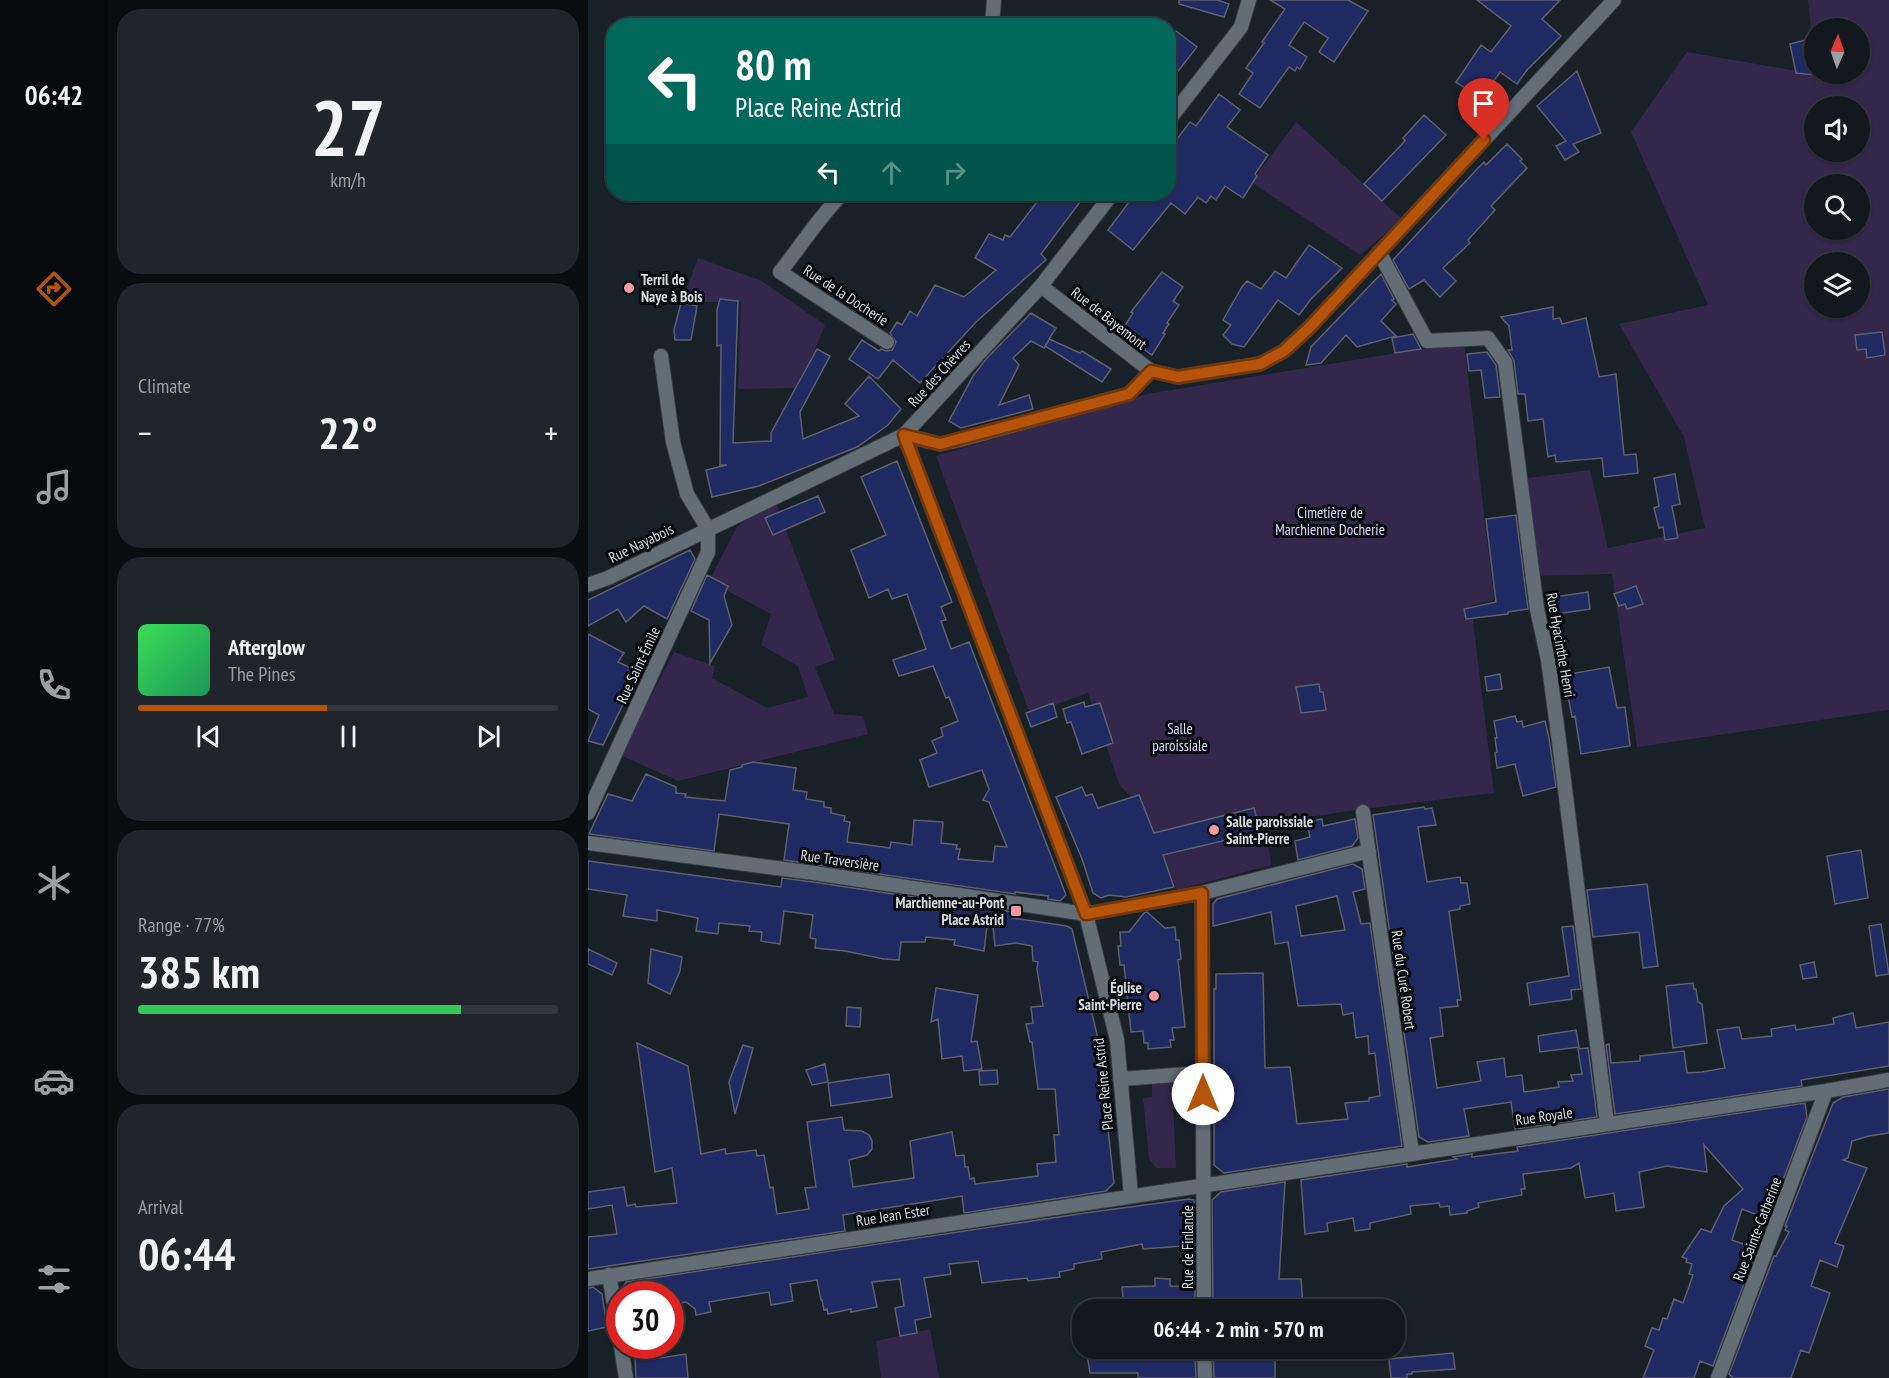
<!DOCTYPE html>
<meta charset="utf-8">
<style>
body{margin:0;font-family:"PT Sans Narrow",sans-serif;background:#1f252b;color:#f1f3f6;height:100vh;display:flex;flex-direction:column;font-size:22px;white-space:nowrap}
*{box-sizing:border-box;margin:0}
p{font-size:20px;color:#9ca0a4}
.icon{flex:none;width:33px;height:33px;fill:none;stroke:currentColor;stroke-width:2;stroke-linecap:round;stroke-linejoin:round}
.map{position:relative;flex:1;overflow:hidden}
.side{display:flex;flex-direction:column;gap:9px;padding:9px;background:#0a0d10;width:480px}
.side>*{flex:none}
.hud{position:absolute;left:18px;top:18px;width:570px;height:183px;border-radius:24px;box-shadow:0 2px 4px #0004,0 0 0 2px #31373c;background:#00695c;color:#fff;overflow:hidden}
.needle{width:39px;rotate:2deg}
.controls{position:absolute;left:1216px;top:18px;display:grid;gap:12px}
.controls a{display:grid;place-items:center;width:66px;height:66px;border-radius:50%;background:#12181e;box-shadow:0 2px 4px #0004,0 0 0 2px #31373c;font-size:30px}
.speed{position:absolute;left:18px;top:1281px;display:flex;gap:12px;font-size:30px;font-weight:700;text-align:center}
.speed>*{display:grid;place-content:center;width:78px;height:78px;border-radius:50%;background:#12181e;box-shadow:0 2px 4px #0004,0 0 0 2px #31373c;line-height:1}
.speed .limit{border:9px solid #d22;background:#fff;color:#111}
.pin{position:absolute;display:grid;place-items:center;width:51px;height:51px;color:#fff;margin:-62px -26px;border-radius:50% 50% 50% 0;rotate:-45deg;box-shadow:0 0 6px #0007}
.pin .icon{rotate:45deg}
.me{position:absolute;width:66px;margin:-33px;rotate:0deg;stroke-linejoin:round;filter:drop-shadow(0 0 4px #0008)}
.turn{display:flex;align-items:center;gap:21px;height:126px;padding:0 30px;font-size:27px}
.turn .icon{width:78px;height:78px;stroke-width:2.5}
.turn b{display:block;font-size:42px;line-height:51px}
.lanes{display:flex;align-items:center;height:57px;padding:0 30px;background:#0003;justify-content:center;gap:30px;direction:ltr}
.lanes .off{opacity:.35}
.big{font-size:45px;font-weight:800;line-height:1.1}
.side .widget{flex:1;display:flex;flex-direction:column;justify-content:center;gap:9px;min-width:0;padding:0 21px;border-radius:24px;background:#1f252b}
.side .dial{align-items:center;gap:0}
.dial b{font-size:78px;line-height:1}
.song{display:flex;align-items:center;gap:18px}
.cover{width:72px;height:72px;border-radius:9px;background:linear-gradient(135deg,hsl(130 70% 55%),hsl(150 70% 35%))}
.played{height:6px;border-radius:3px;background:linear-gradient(90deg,#b45309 45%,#31373c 45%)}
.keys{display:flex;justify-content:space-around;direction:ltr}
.heat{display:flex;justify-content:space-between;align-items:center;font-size:33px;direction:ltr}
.charge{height:9px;border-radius:4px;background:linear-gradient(90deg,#34c759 77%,#31373c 0)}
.trip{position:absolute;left:484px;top:1299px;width:333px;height:60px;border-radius:24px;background:#12181e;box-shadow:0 2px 4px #0004,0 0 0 2px #31373c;font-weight:800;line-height:60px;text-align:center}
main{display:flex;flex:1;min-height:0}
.tabs{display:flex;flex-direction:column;width:108px;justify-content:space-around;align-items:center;background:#070a0c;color:#9ca0a4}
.tabs .icon{width:42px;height:42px}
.tabs .current{color:#b45309}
.tabs b{font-size:27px;color:#f1f3f6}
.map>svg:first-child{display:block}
.green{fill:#33274c;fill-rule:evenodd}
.building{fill:#202a62;stroke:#5d606c;stroke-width:1.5;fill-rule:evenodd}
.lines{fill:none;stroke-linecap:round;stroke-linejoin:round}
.minor-casing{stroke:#373d42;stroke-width:16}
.minor{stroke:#636d76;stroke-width:14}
.route-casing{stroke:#753606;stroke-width:15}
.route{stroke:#b45309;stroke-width:10}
.poi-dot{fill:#f49aa5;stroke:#06090d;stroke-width:2}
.labels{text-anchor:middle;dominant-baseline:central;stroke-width:6;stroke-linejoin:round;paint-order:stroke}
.poi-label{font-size:15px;font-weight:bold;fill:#d7dde2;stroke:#06090d;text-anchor:start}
.street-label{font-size:15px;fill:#d7dde2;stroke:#06090d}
.park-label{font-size:15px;fill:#e2d9fe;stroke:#06090d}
</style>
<main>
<nav class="tabs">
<b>06:42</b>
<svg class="icon current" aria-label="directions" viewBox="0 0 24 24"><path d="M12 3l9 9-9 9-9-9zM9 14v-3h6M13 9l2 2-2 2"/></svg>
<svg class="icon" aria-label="music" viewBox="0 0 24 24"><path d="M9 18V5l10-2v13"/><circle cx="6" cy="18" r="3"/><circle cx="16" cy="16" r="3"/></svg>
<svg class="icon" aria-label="phone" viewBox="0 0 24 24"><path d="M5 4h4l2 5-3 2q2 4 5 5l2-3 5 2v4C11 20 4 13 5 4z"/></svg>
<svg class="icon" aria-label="climate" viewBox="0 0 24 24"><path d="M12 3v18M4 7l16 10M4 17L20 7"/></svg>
<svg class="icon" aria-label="car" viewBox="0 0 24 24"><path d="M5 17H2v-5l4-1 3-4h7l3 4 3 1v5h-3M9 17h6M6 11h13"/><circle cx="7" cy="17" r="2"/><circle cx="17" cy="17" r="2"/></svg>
<svg class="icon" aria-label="filters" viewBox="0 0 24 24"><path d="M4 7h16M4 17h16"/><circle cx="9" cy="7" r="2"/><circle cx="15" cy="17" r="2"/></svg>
</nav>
<section class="side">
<div class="widget dial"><b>27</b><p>km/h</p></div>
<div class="widget"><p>Climate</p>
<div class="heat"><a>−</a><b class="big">22°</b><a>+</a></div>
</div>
<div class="widget">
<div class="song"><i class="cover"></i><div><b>Afterglow</b><p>The Pines</p></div></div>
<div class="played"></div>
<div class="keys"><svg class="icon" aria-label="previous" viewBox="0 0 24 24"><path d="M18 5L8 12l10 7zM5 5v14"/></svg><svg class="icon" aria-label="pause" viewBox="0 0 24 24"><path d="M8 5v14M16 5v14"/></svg><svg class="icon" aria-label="next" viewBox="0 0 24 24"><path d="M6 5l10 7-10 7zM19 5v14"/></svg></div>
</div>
<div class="widget"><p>Range · 77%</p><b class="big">385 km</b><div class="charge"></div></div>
<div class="widget"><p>Arrival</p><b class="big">06:44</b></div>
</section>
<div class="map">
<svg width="1301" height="1378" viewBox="0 0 1301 1378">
<rect width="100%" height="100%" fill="#182028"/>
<path class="green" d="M1220,0h81v710l-252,37 -25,-173 -80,2 -12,-97 70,-9 18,78 97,-20 -21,-91 -65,-113 89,-19 -77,-173 56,-80 128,22h45v-46h-45v44zM1227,106h45v46h-45zM1227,184h45v46h-45zM1227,262h45v46h-45z
M708,122l106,97 -42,36 -109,-73z
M110,258l64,23 63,44 -26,63 -61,1 3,-87h-46l-12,-3z
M876,342l30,258 -23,5 23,188 -139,17 -89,14 5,41 -94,25 -31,-78 -26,-26 -32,-93 -58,21 -94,-258 211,-62z
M186,498l61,162 -20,7 19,47 29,2 5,18 -190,47 -58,-26 54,-103 41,14 -3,12 55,30 41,-11 -10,-31 -37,-21 10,-31 -62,-33 28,-54z
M564,1082h20l4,86h-20l-7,-9 -6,-61 9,-1z
M342,1329l9,49h-58l-5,-37z"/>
<path class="building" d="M591,0h38l12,4 -5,13 -45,-13z
M682,0h78l20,11 -34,51 -15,-10 9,-14 -24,-16 -15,23 18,12 -7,12 -3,-2 -2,4 -6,-4 -29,41 -21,-14 14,-21 -7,-5 18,-25 -2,-1 23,-33z
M889,0h83l-18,19 19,17 -34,34 -10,14 -17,-12 -19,27 -25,-17 25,-37 10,7 20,-26z
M588,31l21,16 -29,37v-43z
M1221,39l3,14 -3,1 6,21 -19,-2 -6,-29z
M989,71l24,62 -28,11 6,8 -14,8 -9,-14 10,-5 -29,-35z
M631,94l21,16 -13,17 41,28 -13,19 2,2 -14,22 -18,-12 -9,14 -5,-4 -5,7 -8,-6 -13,17 -14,-11 -38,47 -25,-20 27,-36h33v-43l22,-29 6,4z
M836,115l22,20 -64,66 -18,-17 41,-43 -2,-3z
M919,144l15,15 -2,2 7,7 -36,38 4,4 -27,30 2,3 -27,25 13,13 -16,16 -16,-17 -15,9 -16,-29 84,-91 7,-7 2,3z
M455,194h43l-45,60 5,6 -70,62 -56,61 -27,-23 -15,19 -29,-20 13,-19 17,11 2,-2 5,2 6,-1 4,-8 -6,-9 7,-11 5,3 8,-14 7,5 18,-31 29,12 32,-27 -21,-12 14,-24 14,6 2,-5 5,2z
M721,245l33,23 -31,31 -12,16 -21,-15 -34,47 -12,-3 -9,-9 8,-10 -8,-5 19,-33 5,-6 14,8 14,-18 11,7z
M574,272l21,15 -10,14 6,4 -12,18 2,1 -6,9 2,1 -13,21 -32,-22 13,-20 -2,-1z
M793,274l13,25 -2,1 4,4 -15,17 15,15 -39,11 -11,-12 -25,28 -15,2 5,-18z
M132,299l18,2 -5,142 38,-2v-8l46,-84 13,7 -30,56 3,27 56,-23 -14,-12 24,-28 32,33 -13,16 -31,22 -98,39 -47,11 -6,-27 21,-5h-7l1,-120 -4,1v-36z
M93,303l16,3 -6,34h-16l-1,-10z
M965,307v12l7,-1 2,6 24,-6 13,59 17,-3 8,81 12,-1 2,19 -34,4 -2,-19 -46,4 -1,-7 -7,2 -5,-38 -15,2 -3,-27h-7l-4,-33 -6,-11h4l-3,-24 -8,-9z
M443,313l25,15 -7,11 31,14 2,-2 29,18 -9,13 -57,-36 4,-6 -5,8 -13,-7 -18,17 6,7 -20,40 30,-10 4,14 -72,19 -12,-7 24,-45 14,-18z
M1294,332l3,23 -18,3 -1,-9 -9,1 -2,-15z
M825,334l8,15 -26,4 -3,-15z
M899,352l9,13 4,32 -15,1 -4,-28 -12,1 -2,-17z
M309,461l55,141 -11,5 5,13 -5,1 10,28 18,-7 97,253 -6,6 -12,-2v-3l-33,-4v2l-231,-34 5,-36 -70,-10 -5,37 -125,-17 19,-40 24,7 14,-27 30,13v6l10,1 -1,3 40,4 5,-31 12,-3v-2l11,-3 43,6 -3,22 14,2 -1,7 18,3v5l7,1v5l14,3 -1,5 6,1 -3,20 43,6 1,-6 21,3 2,-25 29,2 -2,21 16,2 -1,4h4l-2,10 35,3 2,-16 12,1 -18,-45 -6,-2 6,-11 -7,-19 -53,17 -9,-27 17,-7 -5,-12 11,-5 -2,-8 17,-7 -9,-24 -3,1 -13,-32 -34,10 -6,-16 33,-11 -19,-55 -15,5 -4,-10 -19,9 -18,-48 35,-15 -25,-58z
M1087,474l5,30 -8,2 6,32 -13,2 -2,-13 -4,1 -5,-20 5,-2 -5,-28z
M230,496l7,16 -52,23 -8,-17z
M928,515l12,94 -20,3v2l-42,5 -2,-10 32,-7 -10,-83z
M102,550l5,9 -28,60 -23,-13 -18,16 -8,-13 -30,17v-26z
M119,575l21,11 -4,10 8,29 -22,38 -1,-43 -18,-9z
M1048,586l7,18 -16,5 -2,-5 -6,2 -5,-12z
M1000,592l2,17 -40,6 -2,-17z
M0,634l36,19 -6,9 21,10 -36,73 -15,-4 11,-26 -11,-6z
M1021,667l8,41 8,-1 5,39 -49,8 -6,-38 -3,1 -8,-42z
M912,674l2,15 -15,2 -2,-14z
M731,684l1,8h3l3,18 -25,3 -5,-26z
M496,702l1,5 15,-4 13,40 -31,11 -11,-32 -4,1 -4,-14z
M465,703l4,14 -26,10 -5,-14z
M927,716l2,6 5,-1 1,6 22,-6 4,17 7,49 -33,9 -8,-32 -18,4 -2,-15 2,-1 -2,-14h2l-3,-17z
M494,787l4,9 6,-2 6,14 41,-13 15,38 100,-25 5,20 -4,1 1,4 -93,22 11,32 -48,10 -17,-2 -8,3 -8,-5 -11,-34 -26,-62z
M836,807l1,2 7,-1 4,17 -18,2 9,55 33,-5 1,6h6l3,21 -10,2v3l-11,2 12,89h-4l1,6 -18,2 3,28 -13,2 7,50 44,-7 -4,-19 27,-4 2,19 16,-2 2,17 35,-5 -1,-5 15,-1 -2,-6 11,-1 -4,-25 10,-1 9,69 -82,12 -4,-27 -47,7 5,27 -41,6 -9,-5 -46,-322z
M734,819l1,7 32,-7 3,19 -6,8 -54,14 -3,-19 15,-4 -3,-15z
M1273,850l7,48 -33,6 -8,-48z
M0,861l193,26 1,-9 31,4 200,30 -1,6 55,8 5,3 26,110 16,144 -8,8 -142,22 -2,-17 -119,19 2,16 -257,38v-32l29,-3 -5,-29 -24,4v-17l36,-5 3,19 8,-2 1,3 41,-4 -5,-35 -17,4 -18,-129 51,23 13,88 24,-5 1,5 30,-4 1,6 7,-1 6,33 3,-1 4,27 32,-5 -4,-21 11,-1 -9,-65 35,-5 2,13 18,1 7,4 3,6v8l-5,6 -18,5 4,27 61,-9 -4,-37 42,-9 4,24 8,-1 1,12h3l2,12 4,-1 1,6 63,-8 -1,-12 19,-2 -2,-27h5l-4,-46h-17l-6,-47h-2l-4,-18 7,-1 -2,-16 12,-1 -6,-37 1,-7 -5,-1 -1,-15 -16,-3 -21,3 -2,-20h-6l-3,25 -30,-6 1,-5 -29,-3 -1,5h-24l-2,18 -15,-1 -39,-8 -30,-3 1,-9 -6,-1 3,-23 -29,-4 -4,33 -19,-3 1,-9 -13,-1 1,-5 -31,-3 -1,11 -22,-3 2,-13 -41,-8v11l-34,-5 4,-21 -39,-6z
M765,864l9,5 3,20 -12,3 8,32 9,-1 32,223 -178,27 -10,-8v-176h2v-15l47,-1 2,95 25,-1 7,57 51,-5 -3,-16 24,-2v-3l11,-2 -5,-43 -6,1 -1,-18 -12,2 -3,-25 -10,2 -2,-11 -43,2 -10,-64 -13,2 -4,-32 -58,14v-22l4,-5zM749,896l8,34 -44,6 -5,-30z
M1059,884l11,82 -15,2 -4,-36 -46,5 -6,-47z
M559,912l18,16 10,-1 1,13h3l2,19 -3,1 7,67 -13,1 2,12h-4l1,7 -23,2v-6h-4l-1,-12 -12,1 -7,-67h-4l-2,-19h3l-1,-14h9l15,-19z
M1293,924l8,50 -13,2 -7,-50z
M985,926l8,63 -10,1 1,9 -42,6 -3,-22 42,-7 -7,-49z
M0,949l29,14 -5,12 -24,-11z
M63,949l31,8 -2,14 -10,23 -22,-11z
M1226,962l3,15 -14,2 -3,-14z
M1105,983l1,6h2l2,13 4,2 5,39 -34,5 -7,-62z
M348,988l42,7 -7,47 6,-1 5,28 -18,2 -2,-15 -20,3 -4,-40 -7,3z
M259,1007l14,1 -1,19 -14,-1z
M1265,1013l3,15 33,-6v44l-88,14 1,6 -187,28 -9,-69 3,-1 2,19 29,-2v-5l44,-5 3,22 15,-1 23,-4 -8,-38 22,-3 3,12 30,-3 -1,-7 24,-4 1,5 38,-6 -1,-6z
M988,1030l3,17 -39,5 -2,-16z
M155,1045l10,3 -18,66 -6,-32z
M237,1064l3,18 -16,3 -6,-15z
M409,1070l1,14 -18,1 -1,-14z
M301,1074l3,23 -61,9 -3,-23z
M1301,1089v44l-20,3 -17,5 -4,17 -5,2 24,8 -32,75 9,3 -7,21 -17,-7 -9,26 19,7 -21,60 -8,-3 -10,28h-58l-4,-4 45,-118h2l13,-24 -4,-2 2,-4h-2l48,-123 10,-6z
M1217,1103l2,14 -39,102 -26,-10 -10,31 25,9 -44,117 -13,-5 -6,17h-51l11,-28 -9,-4 7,-18 7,2 4,-12 4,1 7,-20 9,4 10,-28 -4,-1 3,-10 -6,-2 1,-3 -5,-2 19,-28 10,3 13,-26 19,-17 -39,-44 3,27 -40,-6 -28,6 5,35 -28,4 -2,-18 -29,5 -6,-35 -8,5 -48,6 2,15h-4l1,6 -44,8 1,4 -12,4v2l-17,2 -1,-9 -9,1 -1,-4 -29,3 1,8 -41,9v6l-15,2 -2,-13 -26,5 1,8 -23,3 -4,-54 106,-16v3l50,-8 -4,-2 19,-3v3l46,-6 -1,-4z
M697,1182l-6,97h22l2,27h-16v4h-74l-1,-110 9,-8z
M601,1199l5,1 1,53 -12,-1v-6l-40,3 -1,-5 -41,8 1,7 -28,5v5l-15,3 1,5 -32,4 -1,-3 -45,5 -4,-22 -29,3 2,10 -27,4 7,39 -16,3 2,13 -17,3 -5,-28 9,-2 -4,-27 -28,3 5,25 -26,5v-3l-23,5 -1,-5 -3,1 -2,-10h-1l-4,-20 -27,4 3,17 -22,4 -2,-13 -60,10 2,10 -15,3 -1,-6 -9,-7 -16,2v-10h-49v-3l5,-9 459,-69z
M567,1278l15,1v7l25,1v23h-71l-2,-23 33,-1z
M5,1287l9,7 5,33 -19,4v-43z
M70,1347l2,11 26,-4 2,24h-52l-1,-20 9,-1 -1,-8z
M498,1348h62v7h47l1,23h-58v-5h-48z
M625,1348h62v30h-61z
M865,1353l2,16 -43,3v2h-5v4h-16l-2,-19z"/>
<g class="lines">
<g class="minor-casing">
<path id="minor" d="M404,26l2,-26
M580,121l73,-94 8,-27
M254,194c-23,23 -41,52 -62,78l107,70
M791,252l48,89 61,-3 17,24 32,247 11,51 11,81 48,383
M453,286l110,85 27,6 82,-13 24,-13 25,-23 305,-328
M73,356l12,86 14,52 21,35
M316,435l182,479 31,126 14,156
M316,435l36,9 19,-4 170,-46 22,-23
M0,585l20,-7 296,-143 137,-149 71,-92
M775,812l49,341
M0,813l120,-261v-23
M0,843l226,30 272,41 116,-21 167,-42
M614,893l2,417
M532,1079l83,-6
M21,1275l11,64
M0,1279l1238,-188 63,-11
M33,1346l5,32
M616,1348l1,30
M1130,1378l108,-287"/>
</g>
<use href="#minor" class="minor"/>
</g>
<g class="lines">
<g class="route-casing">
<path id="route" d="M615,1094l-1,-201 -116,21 -182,-479 36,9 189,-50 22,-23 27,6 82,-13 24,-13 25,-23 175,-188"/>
</g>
<use href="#route" class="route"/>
</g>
<g class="poi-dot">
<circle cx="41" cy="288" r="6"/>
<circle cx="626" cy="830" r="6"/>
<rect x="422" y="905" width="12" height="12" rx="3"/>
<circle cx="566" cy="996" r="6"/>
</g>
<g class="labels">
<g class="poi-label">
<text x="53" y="279">Terril de<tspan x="53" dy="17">Naye à Bois</tspan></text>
<text x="638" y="821">Salle paroissiale<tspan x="638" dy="17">Saint-Pierre</tspan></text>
<text x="416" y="902" text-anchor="end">Marchienne-au-Pont<tspan x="416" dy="17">Place Astrid</tspan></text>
<text x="554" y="987" text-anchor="end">Église<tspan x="554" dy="17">Saint-Pierre</tspan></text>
</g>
<g class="street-label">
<text transform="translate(258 295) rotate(33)">Rue de la Docherie</text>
<text transform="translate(521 318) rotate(38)">Rue de Bayemont</text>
<text transform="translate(351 373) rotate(-48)">Rue des Chèvres</text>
<text transform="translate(53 543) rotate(-26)">Rue Nayabois</text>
<text transform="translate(973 645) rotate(80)">Rue Hyacinthe Henri</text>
<text transform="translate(50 665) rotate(-65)">Rue Saint-Émile</text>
<text transform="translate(252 860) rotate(8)">Rue Traversière</text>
<text transform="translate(816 980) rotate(82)">Rue du Curé Robert</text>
<text transform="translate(515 1084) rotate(-96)">Place Reine Astrid</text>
<text transform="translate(956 1116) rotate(-8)">Rue Royale</text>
<text transform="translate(305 1215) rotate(-9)">Rue Jean Ester</text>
<text transform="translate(1169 1229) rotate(-69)">Rue Sainte-Catherine</text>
<text transform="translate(599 1247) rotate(-90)">Rue de Finlande</text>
</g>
<g class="park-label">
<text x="742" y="512">Cimetière de<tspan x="742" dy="17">Marchienne Docherie</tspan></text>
<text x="592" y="728">Salle<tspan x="592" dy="17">paroissiale</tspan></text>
</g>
</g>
</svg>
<div class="controls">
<a><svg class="needle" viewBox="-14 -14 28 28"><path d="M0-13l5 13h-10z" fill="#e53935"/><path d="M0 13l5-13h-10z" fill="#9ca0a4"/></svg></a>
<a><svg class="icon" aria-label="sound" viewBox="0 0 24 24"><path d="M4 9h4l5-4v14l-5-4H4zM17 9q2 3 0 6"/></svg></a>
<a><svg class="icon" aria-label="search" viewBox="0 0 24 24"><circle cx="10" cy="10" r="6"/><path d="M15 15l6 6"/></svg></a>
<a><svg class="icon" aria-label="layers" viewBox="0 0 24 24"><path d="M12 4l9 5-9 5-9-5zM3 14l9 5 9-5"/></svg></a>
</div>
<div class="speed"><div class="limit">30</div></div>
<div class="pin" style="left:896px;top:140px;background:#d93025"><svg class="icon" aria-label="arrive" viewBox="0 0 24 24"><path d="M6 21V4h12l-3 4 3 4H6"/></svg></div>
<svg class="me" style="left:615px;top:1094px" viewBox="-20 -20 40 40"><circle r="19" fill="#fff"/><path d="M0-13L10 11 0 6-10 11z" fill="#b45309"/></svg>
<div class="trip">06:44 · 2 min · 570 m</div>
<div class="hud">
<div class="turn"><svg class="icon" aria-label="left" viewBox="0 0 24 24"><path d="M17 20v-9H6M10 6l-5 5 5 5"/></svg><div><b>80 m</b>Place Reine Astrid</div></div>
<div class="lanes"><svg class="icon" aria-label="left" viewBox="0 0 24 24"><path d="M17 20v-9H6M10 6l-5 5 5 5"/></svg><svg class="icon off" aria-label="ahead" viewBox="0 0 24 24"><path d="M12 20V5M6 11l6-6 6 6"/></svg><svg class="icon off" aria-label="right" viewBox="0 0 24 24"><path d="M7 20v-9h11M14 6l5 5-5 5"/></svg></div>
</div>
</div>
</main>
